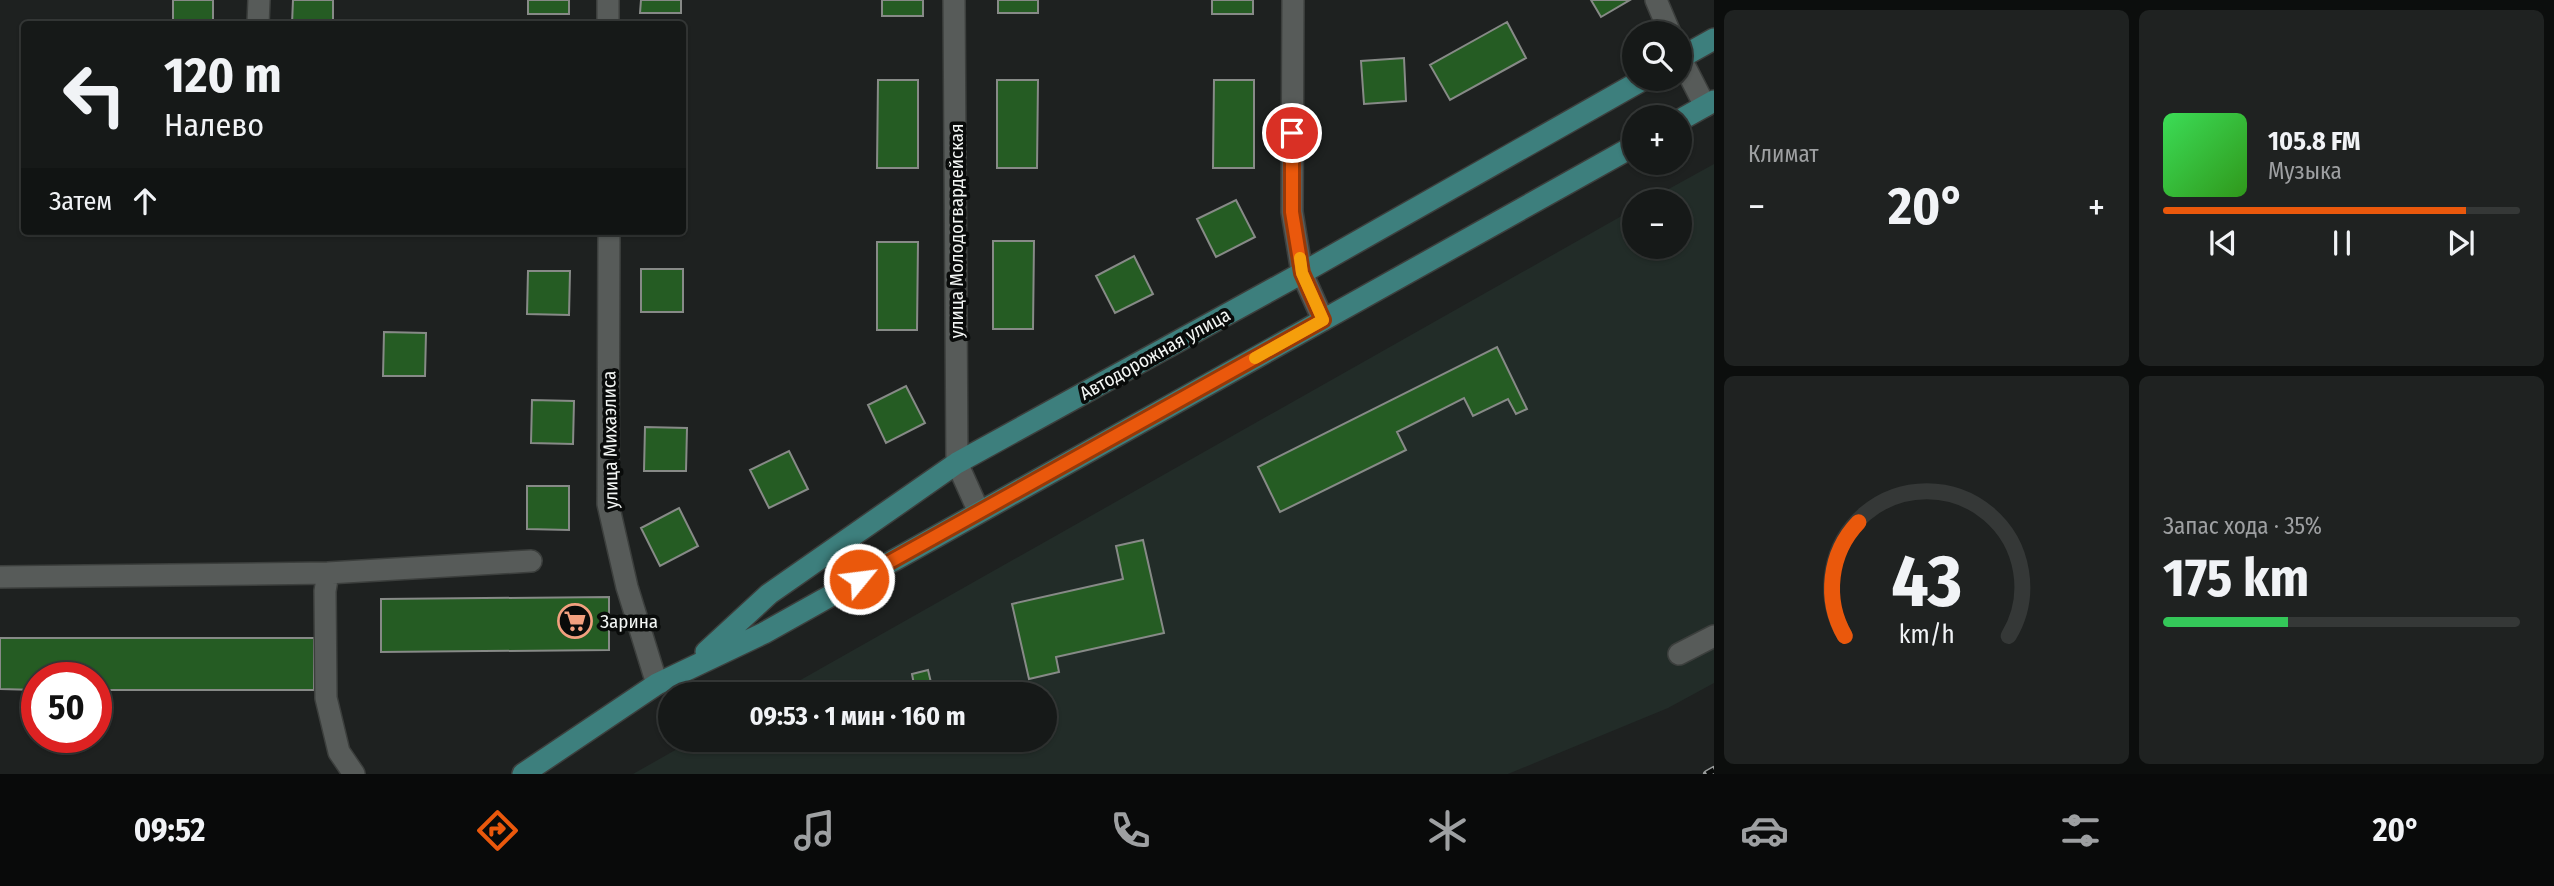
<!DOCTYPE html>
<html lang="ru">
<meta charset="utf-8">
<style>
body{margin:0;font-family:"Fira Sans Condensed",sans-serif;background:#1f2221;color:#f1f3f6;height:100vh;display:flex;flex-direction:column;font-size:26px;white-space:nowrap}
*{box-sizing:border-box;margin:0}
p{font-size:23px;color:#9ea0a2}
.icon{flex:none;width:38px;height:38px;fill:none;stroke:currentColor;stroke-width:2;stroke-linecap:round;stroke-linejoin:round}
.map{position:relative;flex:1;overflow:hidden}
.sheet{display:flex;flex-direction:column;gap:10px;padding:10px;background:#0c0e0d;width:840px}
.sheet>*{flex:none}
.banner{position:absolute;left:21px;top:21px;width:665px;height:214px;border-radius:7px;box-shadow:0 2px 5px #0004,0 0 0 2px #353837;background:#161918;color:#f1f3f6;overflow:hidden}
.tools{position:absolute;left:1622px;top:21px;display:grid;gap:14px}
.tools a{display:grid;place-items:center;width:70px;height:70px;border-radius:50%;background:#161918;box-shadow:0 2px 5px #0004,0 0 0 2px #353837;font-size:35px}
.speed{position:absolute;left:21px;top:662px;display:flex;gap:14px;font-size:35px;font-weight:700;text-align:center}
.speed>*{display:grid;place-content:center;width:91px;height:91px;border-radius:50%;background:#161918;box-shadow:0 2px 5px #0004,0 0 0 2px #353837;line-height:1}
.speed .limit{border:10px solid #d22;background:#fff;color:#111}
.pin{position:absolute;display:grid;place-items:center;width:60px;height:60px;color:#fff;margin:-30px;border:4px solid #fff;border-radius:50%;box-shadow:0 2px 7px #0007}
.me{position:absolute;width:77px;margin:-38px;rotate:61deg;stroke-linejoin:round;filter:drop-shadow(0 0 5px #0008)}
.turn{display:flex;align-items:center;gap:24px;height:147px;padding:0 28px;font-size:32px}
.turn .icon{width:91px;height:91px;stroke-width:2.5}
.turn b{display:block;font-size:49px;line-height:60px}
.then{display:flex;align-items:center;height:66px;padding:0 28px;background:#0003;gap:14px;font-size:26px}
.big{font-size:52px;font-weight:700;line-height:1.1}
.sheet .widget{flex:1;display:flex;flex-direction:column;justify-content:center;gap:10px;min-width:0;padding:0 24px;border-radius:10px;background:#1f2221}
.sheet .dial{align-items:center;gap:0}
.dial svg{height:182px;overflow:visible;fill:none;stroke:#353837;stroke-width:7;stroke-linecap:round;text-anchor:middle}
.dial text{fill:#f1f3f6;stroke:none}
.song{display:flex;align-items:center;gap:21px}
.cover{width:84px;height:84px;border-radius:10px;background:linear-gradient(135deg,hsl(130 70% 55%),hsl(110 70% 35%))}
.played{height:7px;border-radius:4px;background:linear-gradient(90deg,#ea580c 85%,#353837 85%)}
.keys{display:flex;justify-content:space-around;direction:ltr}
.heat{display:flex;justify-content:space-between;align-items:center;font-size:38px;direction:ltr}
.charge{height:10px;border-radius:5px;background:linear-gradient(90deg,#34c759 35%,#353837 0)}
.sheet .tiles{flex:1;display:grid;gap:10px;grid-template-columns:repeat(2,1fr)}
.trip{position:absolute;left:658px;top:682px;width:399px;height:70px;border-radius:35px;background:#161918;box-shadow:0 2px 5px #0004,0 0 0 2px #353837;font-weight:700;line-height:70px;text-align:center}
.menu{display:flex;height:112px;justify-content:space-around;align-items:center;background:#090a0a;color:#9ea0a2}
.menu .icon{width:49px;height:49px}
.menu .selected{color:#ea580c}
.menu b{font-size:32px;color:#f1f3f6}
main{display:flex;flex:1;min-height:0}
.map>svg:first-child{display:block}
.built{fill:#222c28}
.building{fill:#255c23;stroke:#878a87;stroke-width:2}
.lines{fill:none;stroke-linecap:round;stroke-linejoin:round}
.street-casing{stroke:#3c3f3d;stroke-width:24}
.secondary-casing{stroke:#3c3f3d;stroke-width:24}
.street{stroke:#575b59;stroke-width:21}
.secondary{stroke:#3d7f7d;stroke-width:21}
.rail-casing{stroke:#9a9d9c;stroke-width:8}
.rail{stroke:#090b0a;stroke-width:5;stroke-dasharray:16;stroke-linecap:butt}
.route-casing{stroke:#983908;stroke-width:18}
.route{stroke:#ea580c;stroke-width:12}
.slow{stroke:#f59e0b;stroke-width:12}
.labels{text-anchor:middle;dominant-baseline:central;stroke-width:7;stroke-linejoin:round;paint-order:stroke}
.street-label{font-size:19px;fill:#f3f6f4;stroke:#090b0a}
.poi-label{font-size:19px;fill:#f3f6f4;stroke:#090b0a;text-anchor:start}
</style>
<main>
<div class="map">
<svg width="1714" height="774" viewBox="0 0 1714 774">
<rect width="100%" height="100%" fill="#1e2120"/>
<path class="built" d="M1714,164v519l-46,25 -160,66h-875l60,-34h352v-45h-271l860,-486v38h46v-46h-33z"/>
<path class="building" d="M173,0h40v24h-40z
M293,0h40v24h-41z
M528,0h41v14h-41z
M641,0h40v13h-41z
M882,0h41v16h-41z
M998,0h40v13h-40z
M1212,0h41v14h-41z
M1591,0h39l-29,17z
M1507,22l19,36 -76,42 -20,-35z
M1404,58l2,43 -42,3 -3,-43z
M878,80h40v88h-41z
M997,80h41l-1,88h-40z
M1214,80h40v88h-41z
M1236,200l19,37 -39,20 -19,-38z
M993,241h41l-1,88h-40z
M877,242h41l-1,88h-40z
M1134,256l19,38 -38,19 -19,-37z
M641,269h42v43h-42z
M528,271h42l-1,44 -42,-1z
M384,332l42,1 -1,43h-42z
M1497,347l30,62 -11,5 -8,-15 -35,17 -9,-18 -67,34 9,18 -126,62 -22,-45z
M906,386l19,37 -39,20 -18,-38z
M532,400l42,1 -1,43 -42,-1z
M645,427l42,1 -1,43h-42z
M789,451l19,38 -39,19 -19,-38z
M527,486h42v44l-42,-1z
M679,508l19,38 -38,20 -19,-38z
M1143,540l21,93 -108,24 3,15 -30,7 -17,-75 111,-25 -7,-33z
M609,597v53l-228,2v-53z
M0,638h314v52h-218v-13h-59v13l-37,-1z
M928,670l6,25h-18l-4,-21z"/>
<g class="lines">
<g class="street-casing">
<path id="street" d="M608,0v24
M954,0l3,463 22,49
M1293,0l-1,212 10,61 21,47
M1656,0l14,33
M258,24l1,-24
M1680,57l25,49
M609,231l-1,273 19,83 30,97
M0,577l328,-4
M1679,654l35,-18
M354,774l-15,-22 -13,-54 -1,-107 3,-18 203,-12"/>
</g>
<g class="secondary-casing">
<path id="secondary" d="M1680,58l34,-19
M1680,120l34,-19
M706,652l63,-58 188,-131 345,-190 342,-194
M523,774l134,-90 107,-51 870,-487"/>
</g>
<use href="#street" class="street"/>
<use href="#secondary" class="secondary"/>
<g class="rail-casing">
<path id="rail" d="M1707,774l7,-4"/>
</g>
<use href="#rail" class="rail"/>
</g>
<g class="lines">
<g class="route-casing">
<path id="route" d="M859,579l464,-259 -21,-47 -10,-61v-79"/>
</g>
<use href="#route" class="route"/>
<path class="slow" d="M1255,358l68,-38 -21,-47 -2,-15"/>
</g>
<defs>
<g id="supermarket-ring" transform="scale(1.75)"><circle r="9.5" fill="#090b0a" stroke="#f2a07f" stroke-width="1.5"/><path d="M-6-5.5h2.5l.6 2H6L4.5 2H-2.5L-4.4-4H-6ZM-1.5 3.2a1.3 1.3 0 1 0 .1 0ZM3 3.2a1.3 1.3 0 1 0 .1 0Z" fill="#f2a07f"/></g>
</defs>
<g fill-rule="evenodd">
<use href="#supermarket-ring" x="575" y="621"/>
</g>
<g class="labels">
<g class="street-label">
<text transform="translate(956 231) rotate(-90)">улица Молодогвардейская</text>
<text transform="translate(1155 354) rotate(-29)">Автодорожная улица</text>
<text transform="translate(610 440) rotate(-91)">улица Михаэлиса</text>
</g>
<g class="poi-label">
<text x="600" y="621">Зарина</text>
</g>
</g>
</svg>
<div class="tools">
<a><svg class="icon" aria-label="search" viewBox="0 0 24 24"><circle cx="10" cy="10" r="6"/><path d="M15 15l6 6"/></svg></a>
<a>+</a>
<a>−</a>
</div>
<div class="speed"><div class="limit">50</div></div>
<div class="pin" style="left:1292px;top:133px;background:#d93025"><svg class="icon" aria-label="arrive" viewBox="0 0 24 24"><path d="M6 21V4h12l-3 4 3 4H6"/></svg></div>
<svg class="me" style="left:859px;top:579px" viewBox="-20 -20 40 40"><circle r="17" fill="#ea580c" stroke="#fff" stroke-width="3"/><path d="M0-11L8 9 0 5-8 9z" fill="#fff"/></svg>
<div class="trip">09:53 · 1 мин · 160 m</div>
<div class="banner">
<div class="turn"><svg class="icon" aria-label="left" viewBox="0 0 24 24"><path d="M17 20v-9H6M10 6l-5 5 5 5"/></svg><div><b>120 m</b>Налево</div></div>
<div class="then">Затем<svg class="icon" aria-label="ahead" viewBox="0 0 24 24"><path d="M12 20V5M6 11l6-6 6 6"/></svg></div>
</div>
</div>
<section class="sheet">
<div class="tiles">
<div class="widget"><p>Климат</p>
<div class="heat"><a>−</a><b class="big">20°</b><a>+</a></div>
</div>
<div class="widget">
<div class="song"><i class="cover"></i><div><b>105.8 FM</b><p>Музыка</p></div></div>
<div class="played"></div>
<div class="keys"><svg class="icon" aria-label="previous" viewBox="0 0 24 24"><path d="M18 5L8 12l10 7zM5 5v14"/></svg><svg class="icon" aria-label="pause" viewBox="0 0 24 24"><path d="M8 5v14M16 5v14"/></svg><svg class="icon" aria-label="next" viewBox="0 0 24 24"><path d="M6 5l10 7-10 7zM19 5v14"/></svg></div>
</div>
<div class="widget dial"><svg viewBox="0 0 100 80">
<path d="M14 69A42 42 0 1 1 86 69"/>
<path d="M14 69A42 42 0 0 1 20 19" stroke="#ea580c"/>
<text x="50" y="56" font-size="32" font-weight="700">43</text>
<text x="50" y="72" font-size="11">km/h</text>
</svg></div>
<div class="widget"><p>Запас хода · 35%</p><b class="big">175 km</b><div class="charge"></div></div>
</div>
</section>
</main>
<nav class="menu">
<b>09:52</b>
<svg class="icon selected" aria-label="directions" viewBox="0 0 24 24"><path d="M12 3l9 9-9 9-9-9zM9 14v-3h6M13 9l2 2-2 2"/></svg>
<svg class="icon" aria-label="music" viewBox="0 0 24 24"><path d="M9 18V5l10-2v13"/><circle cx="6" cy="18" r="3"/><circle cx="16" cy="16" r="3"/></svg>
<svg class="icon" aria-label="phone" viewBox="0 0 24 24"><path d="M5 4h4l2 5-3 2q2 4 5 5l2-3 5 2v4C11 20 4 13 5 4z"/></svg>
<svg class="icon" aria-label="climate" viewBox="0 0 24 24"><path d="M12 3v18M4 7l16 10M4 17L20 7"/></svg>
<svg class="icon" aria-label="car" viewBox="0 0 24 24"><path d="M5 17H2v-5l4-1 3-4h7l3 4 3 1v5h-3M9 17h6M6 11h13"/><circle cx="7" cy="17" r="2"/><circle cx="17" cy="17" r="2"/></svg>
<svg class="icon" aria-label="filters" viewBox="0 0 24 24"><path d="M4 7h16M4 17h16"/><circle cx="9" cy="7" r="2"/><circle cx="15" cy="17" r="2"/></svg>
<b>20°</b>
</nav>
